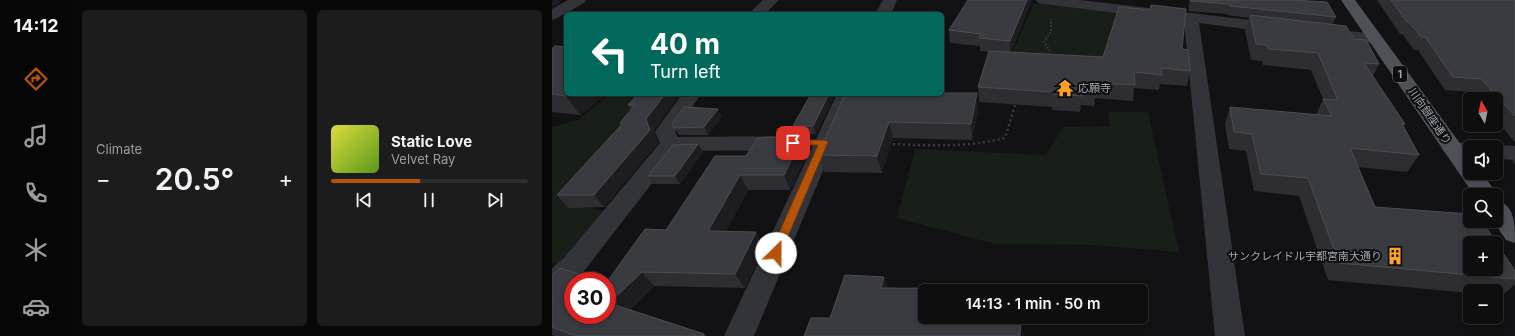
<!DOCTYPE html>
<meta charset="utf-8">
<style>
body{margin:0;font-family:Inter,"Noto Sans JP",sans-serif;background:#1c1c1d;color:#f1f3f6;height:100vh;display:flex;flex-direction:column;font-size:15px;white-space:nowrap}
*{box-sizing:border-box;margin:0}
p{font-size:13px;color:#9b9c9e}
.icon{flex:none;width:22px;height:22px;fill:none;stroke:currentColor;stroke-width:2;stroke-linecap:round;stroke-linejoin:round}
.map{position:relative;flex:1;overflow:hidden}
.side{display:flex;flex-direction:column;gap:10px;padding:10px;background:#080808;width:480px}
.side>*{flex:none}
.hud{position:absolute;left:12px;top:12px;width:380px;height:84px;border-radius:6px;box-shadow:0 2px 6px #0003,0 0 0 1px #2e2e2f;background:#00695c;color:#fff;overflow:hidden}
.needle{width:26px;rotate:351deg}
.tools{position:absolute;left:911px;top:92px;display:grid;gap:8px}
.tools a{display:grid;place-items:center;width:40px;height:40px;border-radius:6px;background:#0e0e0f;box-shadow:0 2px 6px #0003,0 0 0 1px #2e2e2f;font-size:20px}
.speed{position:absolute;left:12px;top:272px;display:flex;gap:8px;font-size:20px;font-weight:700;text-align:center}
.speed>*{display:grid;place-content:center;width:52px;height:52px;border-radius:50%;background:#0e0e0f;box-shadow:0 2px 6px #0003,0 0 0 1px #2e2e2f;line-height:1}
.speed .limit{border:6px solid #d22;background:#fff;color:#111}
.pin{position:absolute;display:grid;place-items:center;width:34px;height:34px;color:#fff;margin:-17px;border-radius:8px;box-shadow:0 2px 6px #0006}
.me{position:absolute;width:44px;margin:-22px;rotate:23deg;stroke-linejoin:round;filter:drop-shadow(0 0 3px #0008)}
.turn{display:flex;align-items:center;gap:14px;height:84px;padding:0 20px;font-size:18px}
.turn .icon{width:52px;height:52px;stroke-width:2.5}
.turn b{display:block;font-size:28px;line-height:34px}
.big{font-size:30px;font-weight:600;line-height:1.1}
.side .card{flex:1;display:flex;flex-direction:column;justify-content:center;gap:6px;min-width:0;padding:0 14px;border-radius:6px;background:#1c1c1d}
.song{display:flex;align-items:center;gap:12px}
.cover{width:48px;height:48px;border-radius:6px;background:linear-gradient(135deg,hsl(60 70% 55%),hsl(90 70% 35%))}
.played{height:4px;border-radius:2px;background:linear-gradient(90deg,#b45309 45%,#2e2e2f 45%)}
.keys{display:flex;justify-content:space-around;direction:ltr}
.heat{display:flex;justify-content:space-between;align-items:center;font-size:22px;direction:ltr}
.side .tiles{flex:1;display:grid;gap:10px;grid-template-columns:repeat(2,1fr)}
.trip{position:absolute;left:366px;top:284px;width:230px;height:40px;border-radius:6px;background:#0e0e0f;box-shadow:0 2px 6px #0003,0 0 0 1px #2e2e2f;font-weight:600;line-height:40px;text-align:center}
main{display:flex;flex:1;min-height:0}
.menu{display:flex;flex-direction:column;width:72px;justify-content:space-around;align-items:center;background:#060606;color:#9b9c9e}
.menu .icon{width:28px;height:28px}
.menu .selected{color:#b45309}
.menu b{font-size:18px;color:#f1f3f6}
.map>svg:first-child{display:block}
.green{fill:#181f18}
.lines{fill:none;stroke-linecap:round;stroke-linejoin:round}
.path-far1{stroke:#383b40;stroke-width:2;stroke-dasharray:1.5 2;stroke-linecap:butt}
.path{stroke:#383b40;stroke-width:2.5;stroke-dasharray:2 3;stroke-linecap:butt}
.minor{fill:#333439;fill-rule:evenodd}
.major{fill:#4e5158;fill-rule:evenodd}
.wall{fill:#2e2e32}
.shaded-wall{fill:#1d1d20}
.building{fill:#3a3b40;stroke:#4a4d52;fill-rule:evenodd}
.route{fill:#b45309;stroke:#753606}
.labels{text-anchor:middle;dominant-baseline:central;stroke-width:4;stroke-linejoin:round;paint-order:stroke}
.shield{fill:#0d0d0e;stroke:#757a83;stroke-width:1}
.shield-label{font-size:10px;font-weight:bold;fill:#a2a9b5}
.poi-label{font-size:11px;fill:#a2a9b5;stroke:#0d0d0e;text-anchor:start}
.street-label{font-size:11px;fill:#a2a9b5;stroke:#0d0d0e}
</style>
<main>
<nav class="menu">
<b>14:12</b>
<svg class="icon selected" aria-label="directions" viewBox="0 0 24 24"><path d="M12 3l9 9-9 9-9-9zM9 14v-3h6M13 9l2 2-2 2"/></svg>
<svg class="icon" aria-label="music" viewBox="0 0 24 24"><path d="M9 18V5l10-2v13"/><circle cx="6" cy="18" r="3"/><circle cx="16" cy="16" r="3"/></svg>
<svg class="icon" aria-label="phone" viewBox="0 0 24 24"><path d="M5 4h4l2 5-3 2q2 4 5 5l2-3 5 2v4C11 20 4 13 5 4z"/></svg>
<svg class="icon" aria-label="climate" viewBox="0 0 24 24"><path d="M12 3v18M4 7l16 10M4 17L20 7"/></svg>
<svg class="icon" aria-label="car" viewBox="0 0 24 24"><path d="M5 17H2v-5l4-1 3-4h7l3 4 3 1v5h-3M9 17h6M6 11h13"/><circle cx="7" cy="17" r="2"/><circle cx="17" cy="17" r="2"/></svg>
</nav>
<section class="side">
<div class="tiles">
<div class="card"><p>Climate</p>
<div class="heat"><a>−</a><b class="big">20.5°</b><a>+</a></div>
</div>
<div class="card">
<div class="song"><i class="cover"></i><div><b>Static Love</b><p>Velvet Ray</p></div></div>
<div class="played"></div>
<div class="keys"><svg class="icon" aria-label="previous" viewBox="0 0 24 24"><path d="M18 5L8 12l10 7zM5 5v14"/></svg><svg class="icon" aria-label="pause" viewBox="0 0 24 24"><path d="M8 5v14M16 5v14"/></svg><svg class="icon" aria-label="next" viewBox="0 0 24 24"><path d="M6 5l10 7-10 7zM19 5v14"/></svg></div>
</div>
</div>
</section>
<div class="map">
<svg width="963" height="336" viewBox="0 0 963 336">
<rect width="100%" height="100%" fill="#121214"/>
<path class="green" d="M482,3l84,9 -20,61 -90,-10z
M58,94h42l-86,110 39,7 -42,55 -11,-4v-135l26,-7z
M556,112h40l31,140 -86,-7 -98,-1 -98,-26 18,-69 131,6 17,-28 47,-1z"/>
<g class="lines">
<path class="path-far1" d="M498,51l-6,-9 7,-10v-13"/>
<path class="path" d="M336,144c40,1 78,4 117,-6l10,-33"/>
<path class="minor" d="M16,0h18l-2,3 -27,15 -5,2v-11z
M211,0h16l-14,14h-17z
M331,0h14l-6,14h-16z
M484,0h44l196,23 6,2 2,3 -2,3 -6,2 -77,-10 46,313h-30l-31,-315 -141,-17 -5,-1z
M770,28l53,6 6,2 2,3 -2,3 -6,2 -59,-8 -2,-3 2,-3z
M130,94h19l-26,38 3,5 106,-1 7,2 3,5 -3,5 -7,2 -107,1 -96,124 -19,17 -10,3v-27l11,-9 97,-116 -5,-11z
M285,94h18l-101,242h-30z
M900,141l25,4 2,2h-9v10l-25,-4 -4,-5 4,-5z
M944,145l19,1v14l-19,-1v-12h-7z"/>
<path class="major" d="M789,0h14l115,157v16h12l16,22 -2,3v-3h-22z
M944,199c19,7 19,24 19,44l-9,-3 -13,-19h3z"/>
</g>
<path class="wall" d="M416,0h64l-21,52 92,5 79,-8 8,22 -3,15 -27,-2 -1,6 -25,-2 -1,13 -38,-3 -1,8 -13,-1 -1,7 -28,-2v-3l-73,-5 -1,-15 11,-35 -9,-1v-5l-30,-3 -1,-13z
M637,0h103l44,17 -3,7 21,15 25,25 -6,12 32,48 -1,3 15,28 -12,17 -49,-5 17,40 140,64v13l-13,12h-6v-5h-26v2l-142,-13 -29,-84 -45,-5 -8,-40 -17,-2 -4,-25 5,-17 86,8 7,-16 -12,-29 -48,-5 -1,-4 -11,-1 -6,-30 4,-12 -22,-3v-1l-38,-3z
M825,0h138v142l-19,-22v-21h-18l-6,-7 -27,-2 -27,-40h-4l-12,-16h-2z
M0,48l14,46h40l-26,21 -28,-3z
M86,94l20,49 -54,64 -36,1 -11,-13 64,-70 -1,-2 11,-13 -3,-5z
M259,94h21l1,5 -17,35h-19l-4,-8z
M293,94l133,16 -6,30 -79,-2 -11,35 -58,-1 -6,-17z
M170,117l-14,18h-29l-7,-11z
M251,136l6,15 -19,39h-42l-22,41 38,15 -19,42 -91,-2 -24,24 74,24 2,2h-152l-2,-1v-60l21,40 173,-159z
M146,144l5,8 -23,32h-27l-5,-8z
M963,158v7l-3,-4z"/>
<path class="shaded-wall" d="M0,0h7l2,2 -9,5z
M475,0h5l-22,54v-13z
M425,93l1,17 -6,30 -1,-16z
M17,94h37l-26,21 -14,-19z
M113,94h15l-26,37 4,12 -54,64 -10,-12 52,-76z
M277,94h3l1,5 -17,35 -3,-8z
M166,109l4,8 -14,18 -4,-8z
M337,122l4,16 -11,35 -5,-17z
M251,136l6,15 -19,39 -6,-15z
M146,144l5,8 -23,32 -5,-8z
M188,175l8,15 -30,56 -10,-15z
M204,232l8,14 -19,42 -10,-14z
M90,272l12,14 -31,31 -14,-14z
M332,277l5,14 -8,-3z
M469,317h1l-1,19h-1z"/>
<path class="building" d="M416,0h59l-17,41 -31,-3 2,-4 -32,-4z
M639,0h101l35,2 9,15 -106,-11v-2l-39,-3z
M839,0h124v116l-34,-37 -28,-2 -28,-40h-4l-12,-15h-2z
M599,5l35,4 -4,40 6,1 2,21 -29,-3 1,7 -28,-3 1,13 -39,-2 -1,7 -13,-1v7l-30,-2 1,-2 -75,-5 11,-36 114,6 16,-50 31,3z
M698,15l96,11 8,13 12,1 13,24 -15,-1 41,61h-3l17,31 -69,-7 25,59 95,7v7h12l33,50v8l-176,-16 -31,-85 -47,-4 -9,-40 -18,-2 -4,-25 102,9 -9,-17 15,1 -20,-47 -50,-4 -1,-4 -11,-1zM918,243h26v26h-26z
M3,46l11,1v47h3l-3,2 -14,-2v-46h1z
M390,93h35l-6,31 -82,-2 -12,34 -59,-1 27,-61h97z
M86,94h27l-19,25 4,11 -56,65h-37l66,-72h-3l15,-18h-7z
M259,94h18l-16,32h-20z
M132,107l34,2 -14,18 -30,1 -2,-4z
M251,136l-19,39h-44l-32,56 48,1 -21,42 -93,-2 -33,31 95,31 -1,2h-128l-23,-9v-52l8,-7 41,13h-28v34h34v-33l38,-53 21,1 49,-74h31l11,-18z
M146,144l-23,32h-27l25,-31z
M293,275l39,2 -3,11 141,1v2h-97v26h96l-1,19h-216l7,-18h19z"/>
<path class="route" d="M241,140h31l4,2 -47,111 -2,3 -3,1 -4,-1 -2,-3 48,-108h-28l-1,-2z"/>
<defs>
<g id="temple-bare" transform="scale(1.38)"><path d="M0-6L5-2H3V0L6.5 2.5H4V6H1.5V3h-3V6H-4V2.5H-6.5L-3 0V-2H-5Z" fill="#fea31f" stroke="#0d0d0e" stroke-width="2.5" paint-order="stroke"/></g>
<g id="building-bare" transform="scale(1.38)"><path d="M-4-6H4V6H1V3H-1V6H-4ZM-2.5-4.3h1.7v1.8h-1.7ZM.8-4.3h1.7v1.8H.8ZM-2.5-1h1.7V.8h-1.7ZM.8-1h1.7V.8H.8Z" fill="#fea31f" stroke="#0d0d0e" stroke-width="2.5" paint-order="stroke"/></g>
</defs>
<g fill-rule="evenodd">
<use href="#temple-bare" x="513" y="88"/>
<use href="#building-bare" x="843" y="256"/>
</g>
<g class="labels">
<rect class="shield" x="841" y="66" width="14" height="16" rx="3"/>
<g class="shield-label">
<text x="848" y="74">1</text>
</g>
<g class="poi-label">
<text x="526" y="88">応願寺</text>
<text x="830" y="256" text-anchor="end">サンクレイドル宇都宮南大通り</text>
</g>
<g class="street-label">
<text transform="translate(878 116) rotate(55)">川向銀座通り</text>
</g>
</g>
</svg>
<div class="tools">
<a><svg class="needle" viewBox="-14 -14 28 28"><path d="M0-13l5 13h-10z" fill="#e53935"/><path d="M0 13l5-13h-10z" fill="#9b9c9e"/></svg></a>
<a><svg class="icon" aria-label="sound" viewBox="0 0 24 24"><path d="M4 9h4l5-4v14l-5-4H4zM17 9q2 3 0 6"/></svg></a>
<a><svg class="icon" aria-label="search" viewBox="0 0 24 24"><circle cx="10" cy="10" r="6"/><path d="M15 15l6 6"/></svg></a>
<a>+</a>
<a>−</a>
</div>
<div class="speed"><div class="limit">30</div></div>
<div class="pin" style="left:241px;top:143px;background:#d93025"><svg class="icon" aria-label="arrive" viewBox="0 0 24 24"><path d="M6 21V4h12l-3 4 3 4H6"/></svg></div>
<svg class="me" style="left:224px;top:253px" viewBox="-20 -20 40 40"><circle r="19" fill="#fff"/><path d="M0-13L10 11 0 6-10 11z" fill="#b45309"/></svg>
<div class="trip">14:13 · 1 min · 50 m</div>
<div class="hud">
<div class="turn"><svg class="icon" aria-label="left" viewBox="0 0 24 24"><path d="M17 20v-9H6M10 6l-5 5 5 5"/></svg><div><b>40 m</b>Turn left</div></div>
</div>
</div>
</main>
